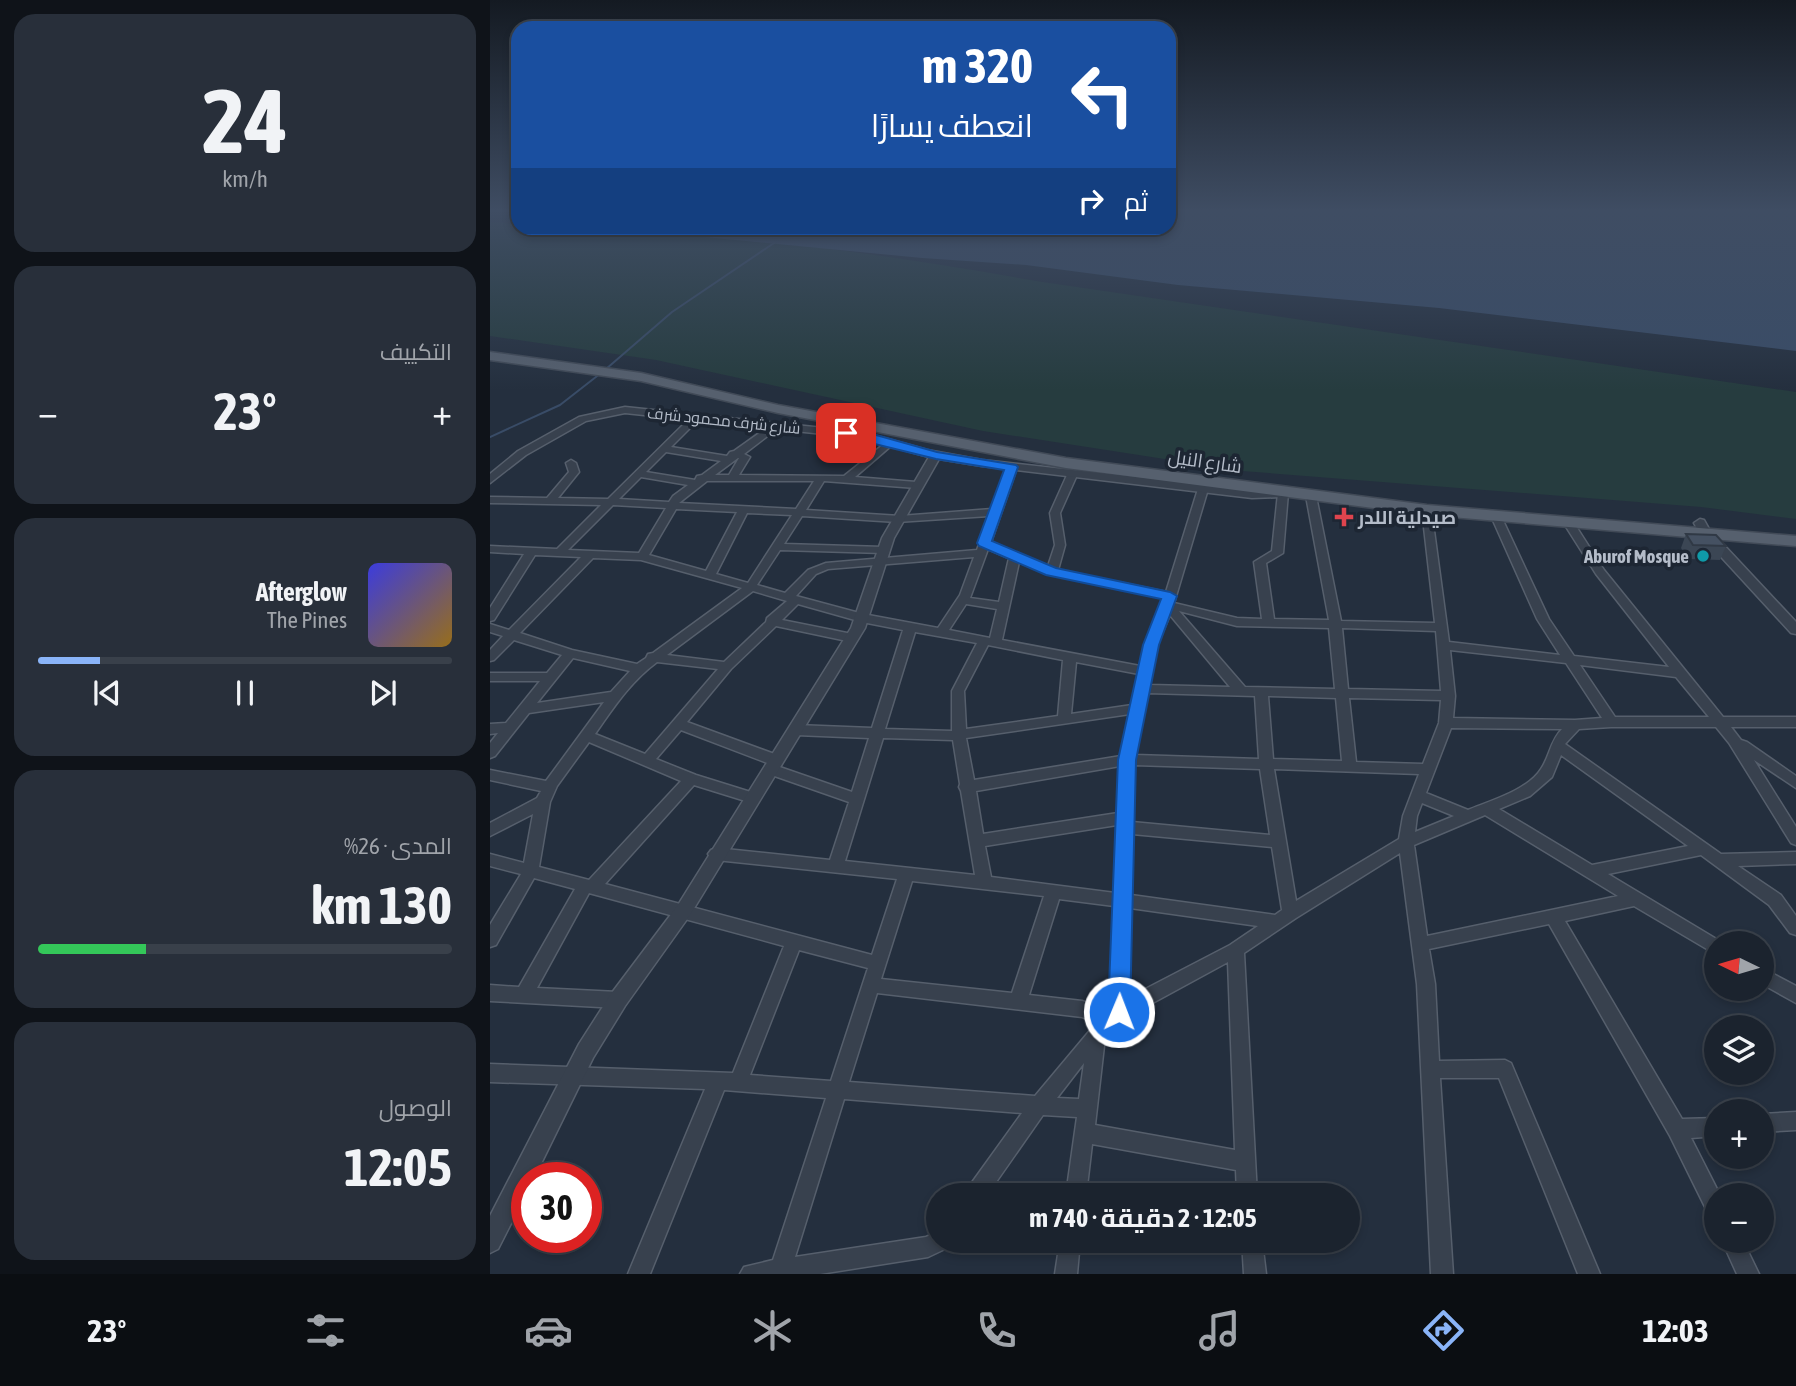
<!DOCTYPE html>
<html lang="ar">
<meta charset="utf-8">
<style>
body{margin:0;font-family:"Asap Condensed",Cairo,sans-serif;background:#282f3a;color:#f1f3f6;direction:rtl;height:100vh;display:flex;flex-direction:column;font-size:26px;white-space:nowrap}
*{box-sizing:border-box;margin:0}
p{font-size:23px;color:#a0a4aa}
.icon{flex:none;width:38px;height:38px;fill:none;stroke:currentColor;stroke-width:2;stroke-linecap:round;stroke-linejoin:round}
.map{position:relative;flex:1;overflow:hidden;direction:ltr}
.details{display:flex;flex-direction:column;gap:14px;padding:14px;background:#0f1319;width:490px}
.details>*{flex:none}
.banner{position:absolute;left:21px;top:21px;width:665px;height:214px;border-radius:21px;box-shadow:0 4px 10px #0003,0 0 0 2px #39404a;direction:rtl;background:#1a4fa0;color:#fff;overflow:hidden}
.needle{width:46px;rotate:275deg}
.tools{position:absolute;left:1214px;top:931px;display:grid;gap:14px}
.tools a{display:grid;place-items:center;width:70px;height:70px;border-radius:50%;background:#1b232e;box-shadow:0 4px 10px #0003,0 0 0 2px #39404a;font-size:35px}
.speed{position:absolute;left:21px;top:1162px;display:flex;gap:14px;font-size:35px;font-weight:700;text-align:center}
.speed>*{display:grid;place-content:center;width:91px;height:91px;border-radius:50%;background:#1b232e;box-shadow:0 4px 10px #0003,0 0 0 2px #39404a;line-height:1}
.speed .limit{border:10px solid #d22;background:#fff;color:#111}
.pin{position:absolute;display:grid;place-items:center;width:60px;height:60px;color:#fff;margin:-30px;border-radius:14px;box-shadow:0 4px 10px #0006}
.me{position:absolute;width:77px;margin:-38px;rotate:1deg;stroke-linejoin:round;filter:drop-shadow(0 0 5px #0008)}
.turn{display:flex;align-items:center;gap:24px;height:147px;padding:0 28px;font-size:32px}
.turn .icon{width:91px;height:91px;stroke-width:2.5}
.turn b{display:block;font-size:49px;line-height:60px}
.then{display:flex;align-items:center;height:66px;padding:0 28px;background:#0003;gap:14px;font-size:26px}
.big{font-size:52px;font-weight:700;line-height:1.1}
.details .widget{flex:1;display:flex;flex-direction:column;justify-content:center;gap:10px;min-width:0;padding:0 24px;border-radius:21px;background:#282f3a}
.details .dial{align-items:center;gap:0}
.dial b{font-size:91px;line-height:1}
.song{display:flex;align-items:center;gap:21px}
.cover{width:84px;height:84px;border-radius:10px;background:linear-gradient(135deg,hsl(240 70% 55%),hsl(40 70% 35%))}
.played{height:7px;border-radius:4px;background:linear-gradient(90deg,#8ab4f8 15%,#39404a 15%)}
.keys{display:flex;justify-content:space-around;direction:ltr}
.heat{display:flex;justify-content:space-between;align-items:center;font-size:38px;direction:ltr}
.charge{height:10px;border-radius:5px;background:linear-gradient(90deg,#34c759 26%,#39404a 0)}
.trip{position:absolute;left:436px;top:1183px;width:434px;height:70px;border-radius:35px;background:#1b232e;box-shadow:0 4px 10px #0003,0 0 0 2px #39404a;font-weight:700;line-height:70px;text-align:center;direction:rtl}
.dock{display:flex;height:112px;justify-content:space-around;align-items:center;background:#0b0e12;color:#a0a4aa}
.dock .icon{width:49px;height:49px}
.dock .active{color:#8ab4f8}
.dock b{font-size:32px;color:#f1f3f6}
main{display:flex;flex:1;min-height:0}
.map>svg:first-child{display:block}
.green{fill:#263c3f}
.water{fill:#394c67}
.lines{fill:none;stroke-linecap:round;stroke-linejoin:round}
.stream{stroke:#394c67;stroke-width:2}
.minor-casing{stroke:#565f6c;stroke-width:3}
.tertiary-casing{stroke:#565f6c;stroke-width:3}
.primary-casing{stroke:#414a57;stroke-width:3}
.minor{fill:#38414e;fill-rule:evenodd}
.tertiary{fill:#38414e;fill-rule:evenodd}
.primary{fill:#56606e;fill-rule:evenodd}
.wall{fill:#3b4654}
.building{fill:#455162;stroke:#303945;stroke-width:2}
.route{fill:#1a73e8;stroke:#114b97;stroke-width:2}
.health-dot{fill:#e0444e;stroke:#1d2633;stroke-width:2.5}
.culture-dot{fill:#0f9aa8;stroke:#1d2633;stroke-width:2.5}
.labels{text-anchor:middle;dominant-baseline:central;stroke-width:7;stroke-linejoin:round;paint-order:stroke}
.far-street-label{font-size:16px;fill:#b4bcc9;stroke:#1d2633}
.street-label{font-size:19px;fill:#b4bcc9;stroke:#1d2633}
.poi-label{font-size:19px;font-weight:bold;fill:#b4bcc9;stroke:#1d2633;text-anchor:start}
</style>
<main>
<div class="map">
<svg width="1306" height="1274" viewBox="0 0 1306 1274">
<rect width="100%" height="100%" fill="#242f3e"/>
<path class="green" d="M0,222l28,2v4c173,0 348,22 518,53l760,111v127l-95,-12 -459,-36 -259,-40 -327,-71 -166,-24z"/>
<path class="water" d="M679,211h627v140l-357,-43 -261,-23 -152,-20 -104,-7 -312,-30h559z"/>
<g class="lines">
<path class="stream" d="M116,369l66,-57 105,-71
M0,437l70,-32 41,-32"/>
<g class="minor-casing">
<path id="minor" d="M206,414l5,3 -30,30 56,9 3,-4 4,-1 38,-27h6v4l-34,26 6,3 -11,18 105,1 45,-36 3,1v4l-37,32 61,5 5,3 -5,3 -92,-7 -18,29 94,6 92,-7 15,-42 2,-2h6l2,2 -26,75 57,24 7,-21 -5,-32 17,-38 1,-2h8l1,2 -17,38 5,32 -7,25 108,22 32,-103 1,-2h8l1,2 -34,114 63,15 25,1 -8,-57 18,-11 6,-58 5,-3 5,3 -5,60 -17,10 8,56 55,1 -23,-124 5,-3 5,3 25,125 94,2 -13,-113 1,-2h8l18,134 111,13 -23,-36 -46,-103 5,-3 4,1 49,105 25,37 95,11 -73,-93 -33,-52 5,-3 4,1 32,50 119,147h73v10h-65l10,13 6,2 49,34v12l-42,-28 42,67v18l-5,-2 -62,-100 -13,-16h-105l-32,2 -14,15 156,110 75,-2v12l-58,2 43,29 15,21v19l-6,-2 -21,-28 -68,-50 -93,19 115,69h-6v12l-83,-49 -69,15 117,198 35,-1v18l-26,2 29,57h-3v25l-7,-3 -40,-81 -121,-212 -120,25 6,35 4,77 66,-1 6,3 89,211h-22l-79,-196h-59l13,196h-22l-14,-290 -17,-131 -104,65 -52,35 13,242h-20l-1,-25 -144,-26 -6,51h-20l11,-78 -34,-2 -56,80h-22l3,-7 54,-75 -178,-14 -49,158 131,-20 12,-5v9h12l-3,7 -19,9 -108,17h-80l4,-7 29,-7 53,-162 -102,-8 -74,184h-22l77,-185 -215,-7v-18l243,9 51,-127 -195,-53 -52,95 81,4 6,3 3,5 -3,5 -6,3 -128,-7v-16l29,2 56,-98 -41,-11 -38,67 -6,2v-22l31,-51 -31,-8v-12l34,9 9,-49 -43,22v-13l47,-25 4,-7 -51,-11v-10l56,11 58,-79 -75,11 -34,43 -5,2v-15l8,-10 -8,1v-10l16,-1 34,-42h-50v-8h57l15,-18 -48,-15 -20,20 -4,1v-11l13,-14 -13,-4v-8l19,6 72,-73 -46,-2 -41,65 -4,1v-13l34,-54 -34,-2v-6l67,3 44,-44 -111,-2v-6l57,1 22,-26 -3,-9 5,-3 5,3 3,9 -21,26 50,1 85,-84zM176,452l55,9 -19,14 -5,1 -2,4 -49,-8zM248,458h1l-10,17h-14zM151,477l47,8 -15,11 -4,6 -50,-3zM217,481h107l-18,28 -117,-6zM123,505l53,3 -27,45 -71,-3zM186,509l61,3 -31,59 -57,-16zM257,513l45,2 -44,68 -32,-9zM312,516l95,6 92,-6 -12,34 -151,13 -18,7 -23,23 -28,-8 23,-35 103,3 6,-3 -6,-3 -99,-3zM498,549l21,9 -10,44 -29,-4zM484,557l-14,38 -22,33 -75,-14 -67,-18 20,-22 12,-5zM103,558l48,2 101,28 -89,65 -5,1 -2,4 -9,6 -65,-14 -52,-17zM529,562l29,12 116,24 -19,47 -5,21 -138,-26zM263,591l34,10 -20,17 -1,4 -42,40 -57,-7zM308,604l64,18 41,8 -31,98 -76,-3 -5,2 -2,3 2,3 5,2 73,3 -17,54 -81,-28 -5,1 -2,4 2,4 83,29 -19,58 -114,-12 -5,2 -3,4 3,4 5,2 181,19 -25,76 -267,-71 89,-99 58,18 5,-1 2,-4 -2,-4 -61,-19 -40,-16 25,-29 89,34h10l2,-4 -2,-4 -93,-34 44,-53 45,-43 76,16 6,-4 -6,-4 -70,-14zM476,604l31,5 -7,29 -41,-8zM689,611l58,15 92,2 6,61 -90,-2zM680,615l60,72 -81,-2 8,-40zM852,628l94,3 5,60 -93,-2zM425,632l62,11 -25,48v40l-67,-2zM498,645l75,15 -5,56 -92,13 -2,-38zM960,650l116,13 36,55 -27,2 -122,-2 2,-22zM83,658l57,13 -19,21 -74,11zM167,662l61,7 -73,85 -50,-20c19,-27 36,-53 62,-72zM586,662l63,12 -7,31 -61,9zM1090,665l96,12 33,40h-94zM657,693l108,3 4,63 -124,-4zM778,696l68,2 6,63 -69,-2zM859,698l92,2 -2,23 -16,41 -67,-2zM640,714l-9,42 -147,24 -8,-42zM961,728l111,1c-12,12 -12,27 -21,40 -13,21 -51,32 -73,41l-42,-17zM393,738l70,2 7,44 -1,3 2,4 14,84 -130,-14zM99,742l92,39 -92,99 -50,-13 11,-65 7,-16zM1071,755l127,91 -96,19 -93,-56 31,-13 22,-19zM644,765l126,4 10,66 -138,-13zM630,766l-2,47 -135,21 -7,-43zM784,769l145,5 -16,42 -4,23 -103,62zM932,803l32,13 -39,16 2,-16zM995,815l133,81 -191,40 -13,-91zM627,825l-2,68 -124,-16 -6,-31zM642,834l140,13 10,63 -7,5 -144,-20zM422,881l132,15 -32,97 -131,-14zM569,899l55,7 -4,103 -1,1 -27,-9 -53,-6zM640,908l128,18 -28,19 -102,53zM309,950l69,18 -37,113 -81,-6zM738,962l7,188 -140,-25 10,-88 20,-19zM387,993l205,24 15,5 -62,74 -186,-14zM594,1063l-5,36 -22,-1z
M1272,968l34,18v17l-34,-19z
M1306,1112v18l-34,2v-18z
M570,1241h20l-3,33h-22z
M752,1241h20l4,33h-22z
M1232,1241h21l16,33h-22z"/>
</g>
<g class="tertiary-casing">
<path id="tertiary" d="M135,407l237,25 65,18 55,10 270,30 29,-1 6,4 -6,4 -29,1 -270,-32 -43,-7 -45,79 -29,90 -175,287 -65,91 -32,52 -59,120h-7v14l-29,57 -8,4v-37l89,-172 32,-50 67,-89 173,-277 31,-90 47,-81 -68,-19 -236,-25 -39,8 -60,34 -36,28v-9l28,-23 61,-34z
M1210,519l4,1 5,9 87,93v12l-5,-1 -91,-99 -6,-11z"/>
</g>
<g class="primary-casing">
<path id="primary" d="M0,352l151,21 137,32 288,53 361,47 369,31v10l-369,-31 -361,-47 -288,-55 -137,-32 -151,-21z"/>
</g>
<use href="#minor" class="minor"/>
<use href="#tertiary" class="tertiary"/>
<use href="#primary" class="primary"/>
</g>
<path class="wall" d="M1196,534l40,12 -6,14 -32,-1 -7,-11z"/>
<path class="building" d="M1196,534l30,1 10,11 -33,-1z"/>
<linearGradient id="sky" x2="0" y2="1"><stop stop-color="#141a22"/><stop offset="0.54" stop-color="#3f4d63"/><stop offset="1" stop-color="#3f4d63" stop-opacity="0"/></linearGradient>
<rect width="1306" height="390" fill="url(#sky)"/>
<path class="route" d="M356,430l23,3 68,19 79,13 2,2 -26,74 64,27 114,24 7,4 -18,49 -23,115 -6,252 -3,7 -8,3 -8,-3 -3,-7 10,-252 25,-115 18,-46 -115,-24 -67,-29 -2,-3 27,-73 -68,-11 -94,-23v-5z"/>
<path class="health-dot" d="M850.5 506.5h7v7h7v7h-7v7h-7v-7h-7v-7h7z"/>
<circle class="culture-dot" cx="1213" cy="556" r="7"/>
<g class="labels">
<g class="far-street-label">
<text transform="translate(234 420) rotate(6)">شارع شرف محمود شرف</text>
</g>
<g class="street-label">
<text transform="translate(715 461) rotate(8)">شارع النيل</text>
</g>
<g class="poi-label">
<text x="868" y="517">صيدلية اللدر</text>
<text x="1199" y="556" text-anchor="end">Aburof Mosque</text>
</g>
</g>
</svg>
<div class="tools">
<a><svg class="needle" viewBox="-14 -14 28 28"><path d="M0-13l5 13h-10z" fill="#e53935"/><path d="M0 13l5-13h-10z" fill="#a0a4aa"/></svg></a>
<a><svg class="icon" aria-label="layers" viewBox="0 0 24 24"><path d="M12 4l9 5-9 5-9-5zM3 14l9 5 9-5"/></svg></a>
<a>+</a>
<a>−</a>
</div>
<div class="speed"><div class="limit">30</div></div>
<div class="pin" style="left:356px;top:433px;background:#d93025"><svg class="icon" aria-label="arrive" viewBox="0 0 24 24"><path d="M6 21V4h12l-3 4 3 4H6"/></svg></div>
<svg class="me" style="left:629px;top:1012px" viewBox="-20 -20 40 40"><circle r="17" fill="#1a73e8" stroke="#fff" stroke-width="3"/><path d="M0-11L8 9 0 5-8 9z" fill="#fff"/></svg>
<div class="trip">12:05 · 2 دقيقة · 740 m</div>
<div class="banner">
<div class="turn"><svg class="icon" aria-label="left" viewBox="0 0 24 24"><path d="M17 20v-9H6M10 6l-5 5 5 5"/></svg><div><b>320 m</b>انعطف يسارًا</div></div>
<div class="then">ثم<svg class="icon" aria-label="right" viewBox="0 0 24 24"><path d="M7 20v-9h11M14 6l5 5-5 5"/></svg></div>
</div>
</div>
<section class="details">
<div class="widget dial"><b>24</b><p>km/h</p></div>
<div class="widget"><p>التكييف</p>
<div class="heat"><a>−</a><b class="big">23°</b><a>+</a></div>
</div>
<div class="widget">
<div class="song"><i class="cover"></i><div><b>Afterglow</b><p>The Pines</p></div></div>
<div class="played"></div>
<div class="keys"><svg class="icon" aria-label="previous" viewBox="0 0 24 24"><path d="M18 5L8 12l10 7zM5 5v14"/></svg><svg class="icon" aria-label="pause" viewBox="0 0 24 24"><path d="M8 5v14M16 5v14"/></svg><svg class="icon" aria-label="next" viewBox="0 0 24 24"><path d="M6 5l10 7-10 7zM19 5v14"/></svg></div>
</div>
<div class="widget"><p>المدى · 26%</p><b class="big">130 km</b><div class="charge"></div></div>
<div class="widget"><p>الوصول</p><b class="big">12:05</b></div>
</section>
</main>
<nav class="dock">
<b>12:03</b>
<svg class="icon active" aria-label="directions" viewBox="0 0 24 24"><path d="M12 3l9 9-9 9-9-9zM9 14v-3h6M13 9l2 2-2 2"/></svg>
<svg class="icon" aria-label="music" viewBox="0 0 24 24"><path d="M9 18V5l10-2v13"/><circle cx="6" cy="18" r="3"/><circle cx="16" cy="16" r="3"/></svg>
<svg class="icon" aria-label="phone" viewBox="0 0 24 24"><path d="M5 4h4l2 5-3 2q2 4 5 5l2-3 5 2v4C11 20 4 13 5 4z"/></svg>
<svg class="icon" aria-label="climate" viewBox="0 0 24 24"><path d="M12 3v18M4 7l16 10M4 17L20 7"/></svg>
<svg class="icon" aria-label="car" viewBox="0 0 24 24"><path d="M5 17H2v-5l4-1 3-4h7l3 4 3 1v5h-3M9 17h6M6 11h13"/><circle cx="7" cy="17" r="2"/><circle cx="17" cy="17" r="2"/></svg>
<svg class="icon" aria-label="filters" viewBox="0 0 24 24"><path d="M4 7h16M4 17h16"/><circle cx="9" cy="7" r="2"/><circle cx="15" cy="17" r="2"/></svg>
<b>23°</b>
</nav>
